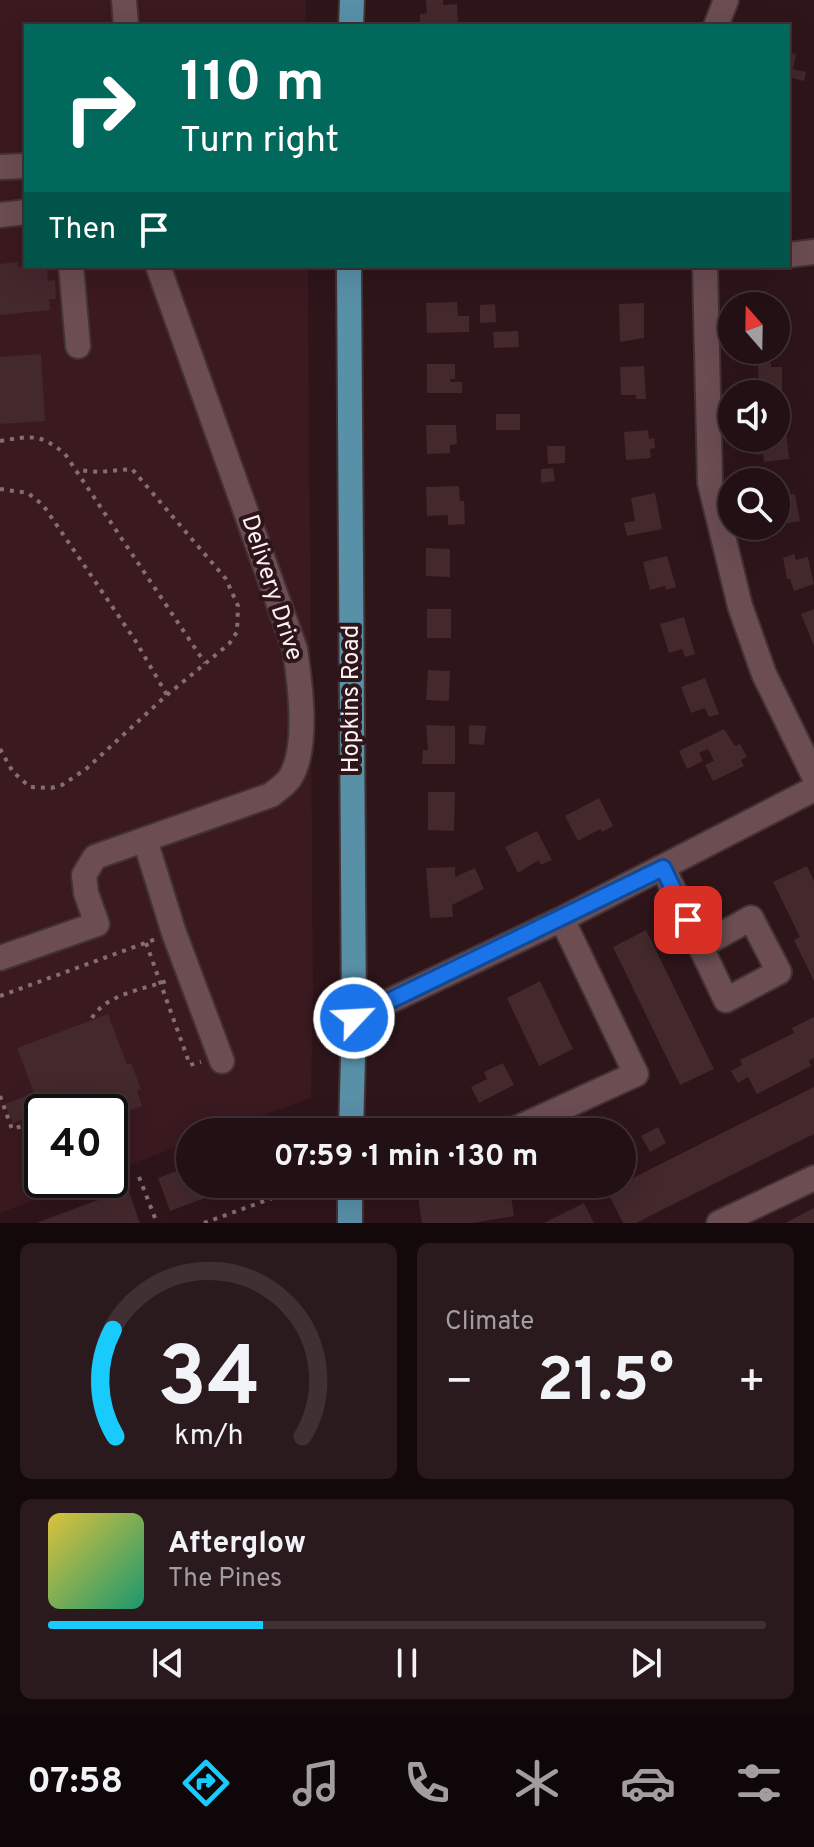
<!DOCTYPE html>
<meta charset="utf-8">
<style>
body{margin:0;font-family:Overpass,sans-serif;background:#2a191d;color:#f1f3f6;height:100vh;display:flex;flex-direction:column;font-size:30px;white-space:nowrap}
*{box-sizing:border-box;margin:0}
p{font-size:26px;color:#a29da0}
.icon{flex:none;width:44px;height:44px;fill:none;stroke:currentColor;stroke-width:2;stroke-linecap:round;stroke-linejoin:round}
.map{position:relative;height:1223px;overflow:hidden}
.side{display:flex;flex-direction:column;gap:20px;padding:20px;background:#13090b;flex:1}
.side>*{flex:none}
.banner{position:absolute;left:24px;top:24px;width:766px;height:244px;border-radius:0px;box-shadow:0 8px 32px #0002,0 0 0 2px #3f3034;background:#00695c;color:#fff;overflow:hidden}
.needle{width:52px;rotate:340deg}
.controls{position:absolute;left:718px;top:292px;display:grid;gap:16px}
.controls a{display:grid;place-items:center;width:72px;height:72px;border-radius:50%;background:#221014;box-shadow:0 8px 32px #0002,0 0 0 2px #3f3034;font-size:40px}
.speed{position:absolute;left:24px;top:1094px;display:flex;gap:16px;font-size:40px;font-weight:700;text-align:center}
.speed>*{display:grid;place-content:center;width:104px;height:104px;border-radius:50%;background:#221014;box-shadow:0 8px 32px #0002,0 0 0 2px #3f3034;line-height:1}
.speed .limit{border:4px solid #111;border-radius:12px;background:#fff;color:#111}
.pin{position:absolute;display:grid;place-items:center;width:68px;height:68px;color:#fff;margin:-34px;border-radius:16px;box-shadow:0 4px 12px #0006}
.me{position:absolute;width:88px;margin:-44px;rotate:65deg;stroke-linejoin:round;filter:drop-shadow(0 0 6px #0008)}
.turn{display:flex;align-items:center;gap:28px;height:168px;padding:0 24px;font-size:36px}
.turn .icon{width:104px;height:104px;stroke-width:2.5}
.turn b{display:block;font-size:56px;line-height:68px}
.then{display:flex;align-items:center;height:76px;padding:0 24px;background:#0003;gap:16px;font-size:30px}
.big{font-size:60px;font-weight:700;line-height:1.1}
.side .tile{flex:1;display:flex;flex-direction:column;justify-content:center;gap:12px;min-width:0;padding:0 28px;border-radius:12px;background:#2a191d}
.side .dial{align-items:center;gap:0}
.dial svg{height:208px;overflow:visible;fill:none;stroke:#3f3034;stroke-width:7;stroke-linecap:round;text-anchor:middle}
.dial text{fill:#f1f3f6;stroke:none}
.song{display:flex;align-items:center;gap:24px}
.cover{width:96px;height:96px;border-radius:12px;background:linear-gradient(135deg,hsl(50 70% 55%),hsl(160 70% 35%))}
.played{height:8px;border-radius:4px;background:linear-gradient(90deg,#19cafc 30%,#3f3034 30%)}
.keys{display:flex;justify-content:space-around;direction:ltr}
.heat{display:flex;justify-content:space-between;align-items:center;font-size:44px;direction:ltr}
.side .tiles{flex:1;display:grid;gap:20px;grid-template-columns:1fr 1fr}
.tile:last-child{grid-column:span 2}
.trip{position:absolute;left:176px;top:1118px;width:460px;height:80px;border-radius:40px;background:#221014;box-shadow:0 8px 32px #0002,0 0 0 2px #3f3034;font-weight:700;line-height:80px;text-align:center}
.tab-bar{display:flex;height:128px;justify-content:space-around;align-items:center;background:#0e0608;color:#a29da0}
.tab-bar .icon{width:56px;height:56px}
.tab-bar .active{color:#19cafc}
.tab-bar b{font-size:36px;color:#f1f3f6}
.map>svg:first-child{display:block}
.built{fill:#3a191f}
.building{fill:#43282c}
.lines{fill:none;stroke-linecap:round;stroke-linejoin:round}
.minor-casing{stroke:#433234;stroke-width:28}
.major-casing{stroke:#433234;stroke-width:28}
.path{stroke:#826f73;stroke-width:4;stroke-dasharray:4 6;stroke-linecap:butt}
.minor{stroke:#6b4d52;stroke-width:24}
.major{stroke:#5890a8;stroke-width:24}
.route-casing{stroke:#114b97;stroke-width:20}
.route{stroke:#1a73e8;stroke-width:14}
.labels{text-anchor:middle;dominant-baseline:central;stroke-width:8;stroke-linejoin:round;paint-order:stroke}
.street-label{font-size:24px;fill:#fcf1f2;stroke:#2e151a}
</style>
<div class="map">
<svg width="814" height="1223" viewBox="0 0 814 1223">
<rect width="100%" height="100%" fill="#2e151a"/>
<path class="built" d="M0,0h306v26h-280v240h282l5,725 -2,107 -93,34h-28v10l-80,30v-60h-68v68h47l-89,33z"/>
<path class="building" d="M426,0h17v5l14,-1 1,22 -38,-1v-11l7,-1z
M788,52l8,2 -3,15 13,3 -2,9 -16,-4z
M18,262v5l29,-1 1,15 7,-1 1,19h-7l1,11 -50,5v-51z
M758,297h12l1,6h10v27h-5v-24h-18z
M457,302l1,14h11v16l-42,1 -1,-30z
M644,303v35l-24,4 -1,-38z
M495,304l1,18 -16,1v-18z
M518,331l1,16 -25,1 -1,-16z
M41,354l4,67 -45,3v-67z
M758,363h13v4h11v28l-23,-1z
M427,364h28v15h-5v3h12v11h-35z
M644,366l2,33h-10v-4h-15l-1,-28z
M496,414h24v16h-24z
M426,425h30l1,19 -7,1v8l-23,1z
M648,430l1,9 5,-1 1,10 -5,1 1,9 -25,2 -2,-28z
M786,432l3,27 -25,3 -1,-8 -6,1 -2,-11 7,-1 -1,-5h15v-5z
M547,446h18v17l-17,1z
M553,468l2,13 -14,2v-14z
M459,486l1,15h4l1,23 -17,1v-10l-21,1 -1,-29z
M784,490l1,5 10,-1 5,27 -23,4 -1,-33z
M655,493l7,36 -35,7 -3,-13 11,-2 -4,-23z
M426,548l24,1v28l-24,-1z
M794,554l2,6 12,-3 6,27 -20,7 -4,-12h-3l-4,-21z
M667,556l9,31 -10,3 -1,-4 -15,4 -7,-28z
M427,609h24v29h-24z
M814,609v37l-13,-32z
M684,617l11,37 -10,3 -3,-8 -13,4 -9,-29z
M428,670l22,1 -1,30 -23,-1z
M705,678l14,36 -10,3 -4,-9 -14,5 -10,-26z
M426,725l29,1v38h-33l1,-14h5z
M469,725l17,1 -2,19 -15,-1z
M724,729l11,17 5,-2 7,13 -6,3 3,6 -31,15 -8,-16 9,-4 -6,-12 -9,4 4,8 -16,8 -8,-18z
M428,792h27l-1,39 -26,-1z
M599,798l14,28 -11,6 -2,-3 -22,12 -13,-25z
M537,831l15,29 -11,5 -2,-5 -21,13 -13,-26z
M807,866l7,15v100l-20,-41 6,-3 -27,-55z
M455,867v10l20,-9 9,21 -32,16 1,12 -23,1 -4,-50z
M646,930l68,139 -34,16 -67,-138z
M540,981l33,68 -34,17 -32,-68z
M108,1014l19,50 4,-1 10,26 -4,2 5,15 -32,12v-6h-68l-29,11 -8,-19 29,-11 -17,-45z
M814,1017v41l-5,3 2,5 -54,28 -9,-17 -10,6 -7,-12 11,-6 -2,-5 54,-27 -2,-5z
M503,1063l11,22 -35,18 -8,-16 16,-8 -3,-7z
M814,1087v47l-178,89h-13l-16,-32z
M658,1127l8,16 -16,9 -9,-16z
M190,1166v18h53l-73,27 -12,-33z
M486,1184h23l5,32 -42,7h-50l-4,-27z
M542,1184h38l-30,15z
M128,1189l12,34h-104z
M584,1203l10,20h-50z
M814,1208v15h-29z"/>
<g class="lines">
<g class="minor-casing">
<path id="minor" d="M124,0l2,26
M716,26l10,-26
M0,167l26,-1
M0,215l26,-3
M788,255l26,-3
M71,266l7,80
M705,266l5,217 30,123 24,68 50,102
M145,840l29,93 48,128
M663,868l63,132 53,-28 -28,-54 -50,28
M0,958l97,-34 -11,-31 -2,-18 11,-18 176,-62c6,-5 15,-11 19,-17 19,-30 10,-94 5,-129l-137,-383
M354,1018l208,-99 252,-130
M509,1132l127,-58 -74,-155
M719,1223l95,-45"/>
</g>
<g class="major-casing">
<path id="major" d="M351,26l1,-26
M349,266l5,752 -3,114
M350,1223v-39"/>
</g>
<path class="path" d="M0,441c31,-5 40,-8 65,13l140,209
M0,489l28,4 15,12 92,135 32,55
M0,749l13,23 17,15 21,1 11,-3 24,-16 81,-74 62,-51 8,-12 1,-26 -12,-27 -94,-110 -33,3 -22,-2
M146,943l44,122 11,-3
M0,996l156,-57
M92,1018c14,-24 53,-29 78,-38
M0,1096l12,33 27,-8
M139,1177l18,46
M204,1223l107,-39"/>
<use href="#minor" class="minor"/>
<use href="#major" class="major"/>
</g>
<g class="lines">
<g class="route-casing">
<path id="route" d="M354,1018l309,-150 25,52"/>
</g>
<use href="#route" class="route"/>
</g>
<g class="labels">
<g class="street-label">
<text transform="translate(271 588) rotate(72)">Delivery Drive</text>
<text transform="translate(352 699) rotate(-90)">Hopkins Road</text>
</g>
</g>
</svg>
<div class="controls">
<a><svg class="needle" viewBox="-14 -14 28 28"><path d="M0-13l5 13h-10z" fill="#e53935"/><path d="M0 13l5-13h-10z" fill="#a29da0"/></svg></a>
<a><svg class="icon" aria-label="sound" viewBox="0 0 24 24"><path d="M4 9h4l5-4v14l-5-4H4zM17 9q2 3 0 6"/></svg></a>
<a><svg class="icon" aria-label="search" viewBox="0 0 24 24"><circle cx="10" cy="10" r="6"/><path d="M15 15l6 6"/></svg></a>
</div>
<div class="speed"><div class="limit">40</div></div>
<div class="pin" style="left:688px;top:920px;background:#d93025"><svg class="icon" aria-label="arrive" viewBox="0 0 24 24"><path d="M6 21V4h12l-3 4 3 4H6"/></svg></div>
<svg class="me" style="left:354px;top:1018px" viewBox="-20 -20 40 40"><circle r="17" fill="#1a73e8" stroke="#fff" stroke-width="3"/><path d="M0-11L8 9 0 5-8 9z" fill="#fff"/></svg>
<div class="trip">07:59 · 1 min · 130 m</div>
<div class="banner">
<div class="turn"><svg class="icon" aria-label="right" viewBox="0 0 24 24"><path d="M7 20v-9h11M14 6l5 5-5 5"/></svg><div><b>110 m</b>Turn right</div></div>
<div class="then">Then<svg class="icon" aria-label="arrive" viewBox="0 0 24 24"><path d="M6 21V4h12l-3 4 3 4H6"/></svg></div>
</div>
</div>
<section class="side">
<div class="tiles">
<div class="tile dial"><svg viewBox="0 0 100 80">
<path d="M14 69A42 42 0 1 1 86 69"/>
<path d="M14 69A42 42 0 0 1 13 28" stroke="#19cafc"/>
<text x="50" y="56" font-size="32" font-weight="700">34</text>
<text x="50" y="72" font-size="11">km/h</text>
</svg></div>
<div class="tile"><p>Climate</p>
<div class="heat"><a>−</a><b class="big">21.5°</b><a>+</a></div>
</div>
<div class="tile">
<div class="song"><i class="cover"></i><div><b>Afterglow</b><p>The Pines</p></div></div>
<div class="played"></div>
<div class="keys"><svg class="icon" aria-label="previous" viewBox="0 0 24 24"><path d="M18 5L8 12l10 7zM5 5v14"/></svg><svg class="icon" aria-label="pause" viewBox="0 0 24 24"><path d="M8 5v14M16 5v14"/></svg><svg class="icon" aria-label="next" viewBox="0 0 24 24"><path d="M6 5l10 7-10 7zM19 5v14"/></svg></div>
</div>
</div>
</section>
<nav class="tab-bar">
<b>07:58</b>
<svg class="icon active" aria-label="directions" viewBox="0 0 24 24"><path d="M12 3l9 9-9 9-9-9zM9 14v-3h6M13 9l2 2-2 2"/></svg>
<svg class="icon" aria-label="music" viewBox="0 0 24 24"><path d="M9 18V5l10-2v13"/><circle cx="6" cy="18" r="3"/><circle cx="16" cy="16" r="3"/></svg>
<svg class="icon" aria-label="phone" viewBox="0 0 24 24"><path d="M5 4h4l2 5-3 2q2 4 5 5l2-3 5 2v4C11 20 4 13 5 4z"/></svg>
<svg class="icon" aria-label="climate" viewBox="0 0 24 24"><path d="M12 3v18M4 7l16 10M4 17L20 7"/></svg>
<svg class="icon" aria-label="car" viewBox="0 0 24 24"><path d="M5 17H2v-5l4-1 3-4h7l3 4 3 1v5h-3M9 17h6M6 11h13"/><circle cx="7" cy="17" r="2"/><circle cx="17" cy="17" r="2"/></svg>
<svg class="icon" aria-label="filters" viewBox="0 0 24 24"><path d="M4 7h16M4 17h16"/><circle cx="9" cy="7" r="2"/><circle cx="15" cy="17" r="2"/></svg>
</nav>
